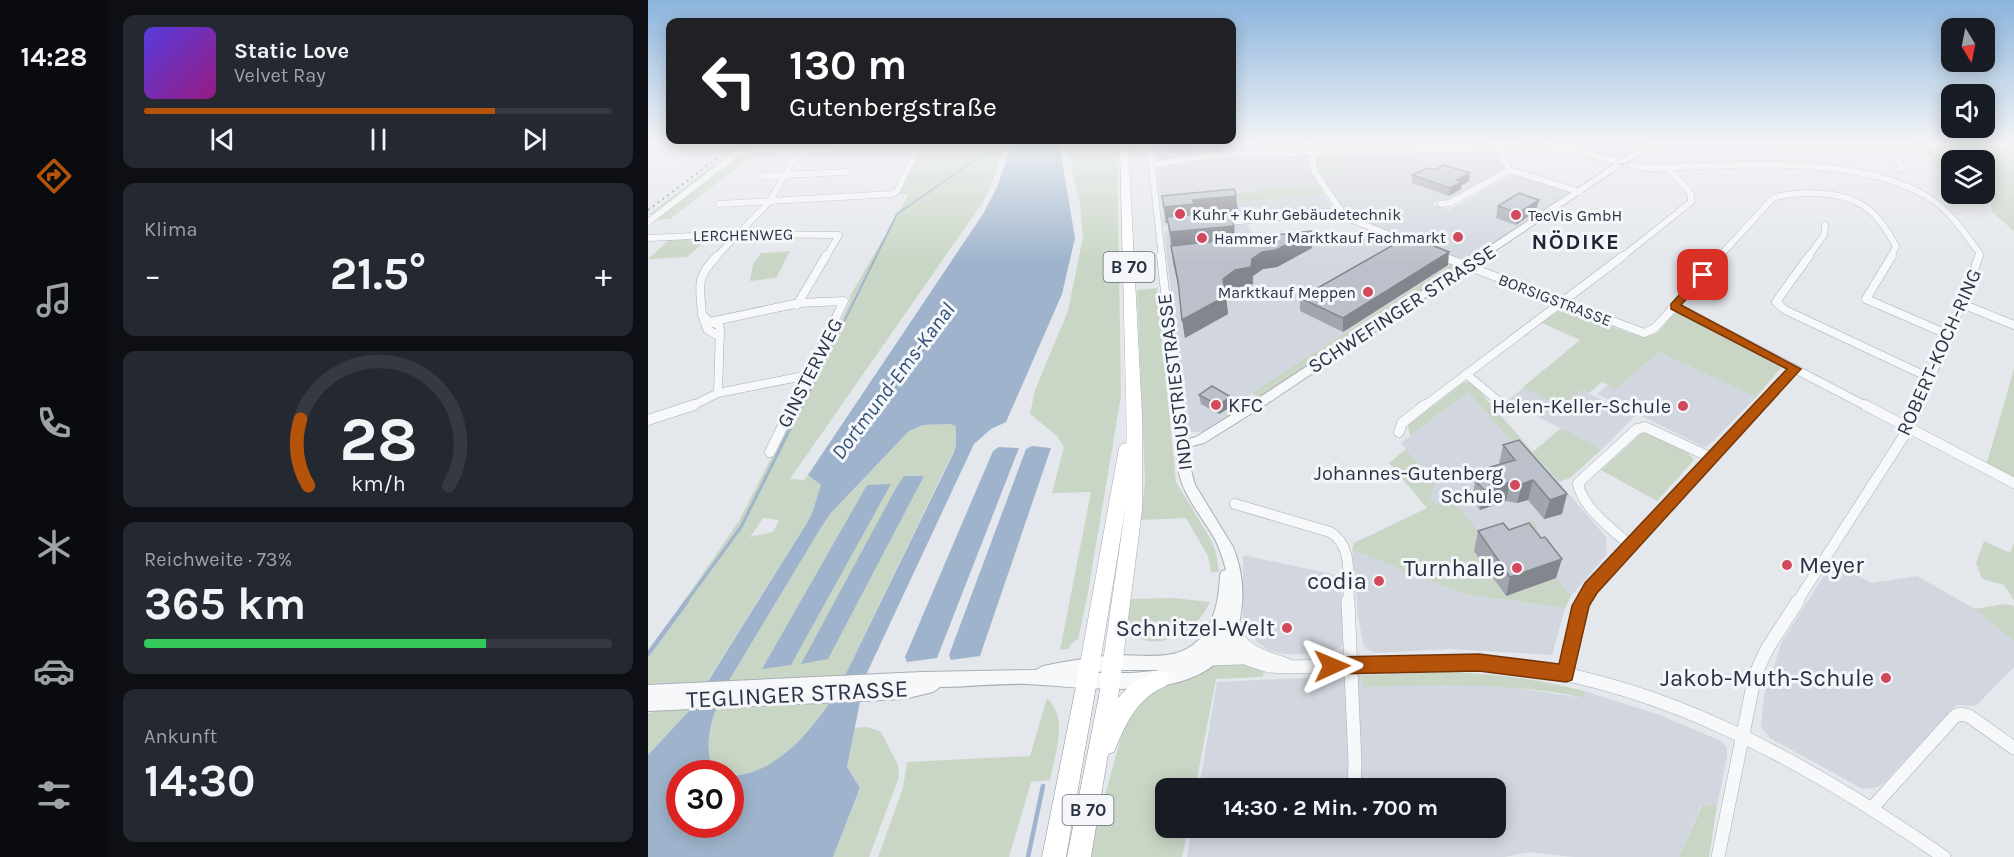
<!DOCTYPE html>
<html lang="de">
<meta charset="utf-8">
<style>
body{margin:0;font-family:Karla,sans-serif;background:#242831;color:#f1f3f6;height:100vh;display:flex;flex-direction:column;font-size:22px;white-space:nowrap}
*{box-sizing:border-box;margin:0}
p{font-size:20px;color:#9ea1a6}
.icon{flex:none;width:33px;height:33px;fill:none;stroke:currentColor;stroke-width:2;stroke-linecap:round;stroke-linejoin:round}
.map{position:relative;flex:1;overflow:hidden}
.side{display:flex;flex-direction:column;gap:15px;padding:15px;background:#0d0f14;width:540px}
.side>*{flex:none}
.top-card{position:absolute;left:18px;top:18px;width:570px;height:126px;border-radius:12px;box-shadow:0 3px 15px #0003;background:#202124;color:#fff;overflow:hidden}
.needle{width:39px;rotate:170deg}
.buttons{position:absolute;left:1293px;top:18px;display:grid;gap:12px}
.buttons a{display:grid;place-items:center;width:54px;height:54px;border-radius:12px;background:#171b24;box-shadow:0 3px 15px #0003;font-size:30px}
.speed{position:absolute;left:18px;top:760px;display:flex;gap:12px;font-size:30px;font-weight:700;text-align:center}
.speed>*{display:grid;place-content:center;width:78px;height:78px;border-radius:50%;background:#171b24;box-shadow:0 3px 15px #0003;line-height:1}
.speed .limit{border:9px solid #d22;background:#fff;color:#111}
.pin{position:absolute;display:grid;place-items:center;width:51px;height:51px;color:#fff;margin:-26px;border-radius:12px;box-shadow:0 3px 9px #0006}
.me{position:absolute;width:66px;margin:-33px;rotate:89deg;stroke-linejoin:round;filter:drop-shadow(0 0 4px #0008)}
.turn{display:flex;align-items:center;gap:21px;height:126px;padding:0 24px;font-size:27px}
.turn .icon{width:78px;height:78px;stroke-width:2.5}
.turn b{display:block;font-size:42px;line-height:51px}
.big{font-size:45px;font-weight:700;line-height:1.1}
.side .widget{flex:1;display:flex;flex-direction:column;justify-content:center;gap:9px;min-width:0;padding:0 21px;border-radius:12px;background:#242831}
.side .dial{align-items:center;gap:0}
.dial svg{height:156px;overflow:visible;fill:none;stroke:#363941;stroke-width:7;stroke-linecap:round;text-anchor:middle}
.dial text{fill:#f1f3f6;stroke:none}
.song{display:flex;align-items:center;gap:18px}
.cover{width:72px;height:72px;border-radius:9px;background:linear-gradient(135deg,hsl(250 70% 55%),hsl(310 70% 35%))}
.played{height:6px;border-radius:3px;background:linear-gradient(90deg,#b45309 75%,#363941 75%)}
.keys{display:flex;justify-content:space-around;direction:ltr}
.heat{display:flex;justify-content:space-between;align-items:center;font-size:33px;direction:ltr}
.charge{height:9px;border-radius:4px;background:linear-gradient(90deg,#34c759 73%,#363941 0)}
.trip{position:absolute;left:507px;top:778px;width:351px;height:60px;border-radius:12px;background:#171b24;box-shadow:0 3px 15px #0003;font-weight:700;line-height:60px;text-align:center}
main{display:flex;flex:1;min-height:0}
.tab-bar{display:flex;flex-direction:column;width:108px;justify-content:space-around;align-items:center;background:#090b0e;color:#9ea1a6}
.tab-bar .icon{width:42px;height:42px}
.tab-bar .on{color:#b45309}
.tab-bar b{font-size:27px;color:#f1f3f6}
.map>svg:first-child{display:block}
.built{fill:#d2d6de}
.green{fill:#c9d6c5;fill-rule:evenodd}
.water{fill:#9fb4cc;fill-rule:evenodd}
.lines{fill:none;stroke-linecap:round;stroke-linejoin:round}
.stream-far2{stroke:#9fb4cc;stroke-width:2}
.stream-far1{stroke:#9fb4cc;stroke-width:3}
.stream{stroke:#9fb4cc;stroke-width:4.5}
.minor-far3-casing{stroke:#a9aeb7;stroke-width:7}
.minor-far2-casing{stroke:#a9aeb7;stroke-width:9}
.minor-far1-casing{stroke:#a9aeb7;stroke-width:11}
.minor-casing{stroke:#a9aeb7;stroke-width:14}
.tertiary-casing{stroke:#a9aeb7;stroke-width:2}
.primary-casing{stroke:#a3abb8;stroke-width:1}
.trunk-casing{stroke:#8b94a3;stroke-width:1}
.minor-far3{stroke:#f7f8fa;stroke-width:6}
.minor-far2{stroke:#f7f8fa;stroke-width:8}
.minor-far1{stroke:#f7f8fa;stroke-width:10}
.minor{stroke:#f7f8fa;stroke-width:13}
.tertiary{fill:#f7f8fa;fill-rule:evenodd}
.primary{fill:#fff;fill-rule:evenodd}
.trunk{fill:#fff;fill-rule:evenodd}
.rail{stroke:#7d8696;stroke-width:2;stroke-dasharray:2 4;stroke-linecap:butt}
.wall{fill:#a1a5ae}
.shaded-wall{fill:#83868d}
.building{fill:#bbc0ca;stroke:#83868d;stroke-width:1.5}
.route{fill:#b45309;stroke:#753606;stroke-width:1.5}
.poi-dot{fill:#d1495b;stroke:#f4f6f9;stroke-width:2}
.labels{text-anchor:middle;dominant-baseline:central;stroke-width:6;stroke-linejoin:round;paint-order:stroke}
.far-poi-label{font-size:16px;fill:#2b3445;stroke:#f4f6f9;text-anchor:start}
.far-street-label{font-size:16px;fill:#2b3445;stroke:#f4f6f9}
.shield{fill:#f4f6f9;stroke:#676e7b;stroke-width:1.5}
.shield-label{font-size:18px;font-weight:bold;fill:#2b3445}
.street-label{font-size:20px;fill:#2b3445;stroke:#f4f6f9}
.poi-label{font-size:20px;fill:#2b3445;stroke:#f4f6f9;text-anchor:end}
.water-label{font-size:21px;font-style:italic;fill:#34527a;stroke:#f4f6f9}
.far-district-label{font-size:22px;font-weight:bold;letter-spacing:1.5px;fill:#1d2536;stroke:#f4f6f9}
.near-poi-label{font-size:24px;fill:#2b3445;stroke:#f4f6f9;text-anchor:end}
.near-street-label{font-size:24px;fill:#2b3445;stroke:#f4f6f9}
</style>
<main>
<nav class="tab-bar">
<b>14:28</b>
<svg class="icon on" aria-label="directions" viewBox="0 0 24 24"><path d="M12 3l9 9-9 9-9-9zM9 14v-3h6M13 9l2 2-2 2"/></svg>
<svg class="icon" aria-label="music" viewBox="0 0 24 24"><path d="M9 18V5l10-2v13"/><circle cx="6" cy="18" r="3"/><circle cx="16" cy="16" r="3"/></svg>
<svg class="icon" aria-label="phone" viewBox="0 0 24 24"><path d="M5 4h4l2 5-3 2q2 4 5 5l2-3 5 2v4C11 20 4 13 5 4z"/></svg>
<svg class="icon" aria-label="climate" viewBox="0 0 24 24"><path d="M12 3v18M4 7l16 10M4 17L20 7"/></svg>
<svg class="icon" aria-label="car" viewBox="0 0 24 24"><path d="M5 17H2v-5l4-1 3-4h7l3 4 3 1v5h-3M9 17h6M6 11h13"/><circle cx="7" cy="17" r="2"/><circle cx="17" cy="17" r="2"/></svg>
<svg class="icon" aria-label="filters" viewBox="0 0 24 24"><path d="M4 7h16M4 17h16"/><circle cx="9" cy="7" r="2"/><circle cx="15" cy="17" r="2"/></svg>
</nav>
<section class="side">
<div class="widget">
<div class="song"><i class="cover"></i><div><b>Static Love</b><p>Velvet Ray</p></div></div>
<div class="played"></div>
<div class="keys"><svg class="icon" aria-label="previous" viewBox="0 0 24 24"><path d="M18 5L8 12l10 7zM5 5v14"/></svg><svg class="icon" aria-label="pause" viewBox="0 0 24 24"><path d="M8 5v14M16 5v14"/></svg><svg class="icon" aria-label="next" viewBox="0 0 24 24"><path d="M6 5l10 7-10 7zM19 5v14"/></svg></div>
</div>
<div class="widget"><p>Klima</p>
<div class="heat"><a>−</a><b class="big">21.5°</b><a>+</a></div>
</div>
<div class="widget dial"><svg viewBox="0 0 100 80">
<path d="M14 69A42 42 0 1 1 86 69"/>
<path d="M14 69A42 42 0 0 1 10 35" stroke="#b45309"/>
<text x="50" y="56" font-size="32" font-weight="700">28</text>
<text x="50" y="72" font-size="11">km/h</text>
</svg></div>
<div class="widget"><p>Reichweite · 73%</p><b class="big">365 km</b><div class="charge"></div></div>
<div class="widget"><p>Ankunft</p><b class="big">14:30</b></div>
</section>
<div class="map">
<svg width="1366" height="857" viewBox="0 0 1366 857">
<rect width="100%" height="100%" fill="#e4e7ec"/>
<path class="built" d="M505,142h154l1,6 -4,3 -148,11z
M668,142h174l1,2 -172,6z
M903,142h97l-21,13 -10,2 -63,-10z
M842,150l5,2 10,17 -58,33 -7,-3 -8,5 17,6 65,-37 54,17 2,3 -101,67 -7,1 -109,-42 -10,-9 -26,-39 -2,-14 3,-2z
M659,156l3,15 8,13 -96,9 2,11 100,-10 7,12 -3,4 -165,16 -6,-56 4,-4 44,-9z
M599,222l11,29 94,-14 22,-6 81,31 -204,131 -2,7 -8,5 2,2 -37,25h-15l-3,-2 -24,-197 5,-3z
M1011,352l97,45 -49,50h-3l-107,-53 11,-9 8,4z
M895,371l92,45 -33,33 -95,-48z
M820,392l51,58 21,11 66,76 1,17 -36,42 -15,-18 -50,18 -79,-88 8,-26 -34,-39z
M704,550l112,44 101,14 -13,47 -101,-6 -74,4 -9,-3 -5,-6 -5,-29z
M595,555l98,21 4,68 -18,10h-44l-15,-4 -11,-8 -14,-22z
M1184,563l40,20 45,-7 58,33 39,32v26l-38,39 -20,-1 -74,80 -9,3 -10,1 -93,-51 -9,-11 3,-32 18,-53z
M714,675l1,12 85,-4 63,4 72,11 1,-7 73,23 64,27 6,7v9l-10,49 -16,-1 -22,52h-105l-45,-5 -25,5h-317l5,-29h304v-39h-297l18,-107z"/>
<path class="green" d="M95,142h28l-101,77 -17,1 6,-6 -11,1z
M277,142h80l-12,38 -10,22 -193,277 14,1 4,-5 13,10 -10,31 -105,167 -58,1v-31l91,-132 110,-217 1,-8 59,-102h-12zM115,518l16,2 -6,12 -23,5z
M418,142h51l4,254 -34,202 -9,41 -8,6 -1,4 -9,1 31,-158 -39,1 12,-46 -7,-11 -27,-22 5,-24 33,-79 15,-74 -3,-32z
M1267,142h99v89l-22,-19 -3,-18 -4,-1 -1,-33h-32l-1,20z
M688,154l1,21h-14l-3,-17 -3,-2z
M670,184l6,10 -99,10 -4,-10z
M62,237l-23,20 -39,2 22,-20z
M142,251l-14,27 -26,3 3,-16 8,-12z
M807,262l4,5 -200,131 -8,-5z
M509,288l19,194 34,56 6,14 3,20h-8l-3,-16 -22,-38 -45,2 4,-39 -8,-191z
M918,309c25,2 64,34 89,25 9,-4 13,-18 23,-22l101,52 2,4 -25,29 -97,-45 -43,37 -14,-7 -13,11 -8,-3 -19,16 -39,-19 57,-47 -38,-17 18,-13z
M1366,369v111l-28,-14z
M816,382l8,1 61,69 28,-24 41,21 -32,29 -11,4 -19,-21 -21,-11 -51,-58 -58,44 -2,-11z
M302,424l7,2 -1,20 -119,246c-25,37 -58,81 -106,84l-1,-2 -16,-2c-12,-28 -2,-53 8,-80l100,-166 8,-12 79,-83 14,-6z
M994,433c12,0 47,17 52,27l-37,41 -56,-31z
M758,449l29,33 -5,17 6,5 17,-5 29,38 51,-16 6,8 -65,22 31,45 51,-18 15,18 -6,12 -101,-14 -112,-44 2,-7 73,-35 -38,-45z
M1336,541l26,12 4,-10v57l-10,-15 -22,-6 -6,-16z
M524,598l38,4c-11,24 -34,42 -62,39 -7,-1 -11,-6 -19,-5l-3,-5 5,-32z
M1357,604l9,2v35l-39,-32z
M591,662l25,8 -1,7 -47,2 -21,110h-29v39h22l-6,29h-94l40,-145 15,-20 72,-29z
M802,672c46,2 90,7 134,19v7c-74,-16 -147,-14 -221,-11l-1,-12z
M51,694l-9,16 -42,45v-41z
M399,698c22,20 8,56 3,82l-19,2 -22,75h-131l25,-69 4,-26 123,-6z
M220,727l13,5 17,33 1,12 -30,80h-36l27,-68 -13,-22 7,-39z
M1054,805l15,1 -8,51h-30z"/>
<path class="water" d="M364,142h47l16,96 -13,56 -56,128 -15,7 -17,15 -109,233 -18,90 13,21 -27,69h-185v-102l42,-45 115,-184 6,-10 10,-31 -13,-10 175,-261 15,-29zM302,424l6,2v20l-3,8 -116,238c-25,37 -58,81 -106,84l-1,49h-50v-51h39l-5,-2c-12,-28 -2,-53 8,-80l100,-166 8,-12 79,-83 14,-6z
M384,446l19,2 -71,208 -29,4 -2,-5 77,-206z
M351,447l20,1 -82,210 -30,4 -2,-5 88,-206z
M256,476h20l-96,183 -27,5 95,-176z
M243,484l-100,181 -29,4 105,-184z"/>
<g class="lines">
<path class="stream-far2" d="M154,407l95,-193 91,-63 4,-9"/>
<path class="stream-far1" d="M38,602l55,-75 61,-122"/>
<path class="stream" d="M0,654l39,-53
M380,857l15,-71"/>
<g class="minor-far3-casing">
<path id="minor-far3" d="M501,142l13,115
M663,142l3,29 31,46 67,27
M1033,142l13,2 76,-2
M1233,142l19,21 1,6
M847,144l15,26 70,22
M590,154l1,-12
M503,165l61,-10 328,-8 33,3 41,11
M983,165l15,3c84,-2 209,-15 282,29 21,12 38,38 52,57l-1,3
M115,176l82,-4
M71,204l173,-10 5,-3 21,-43 6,-5
M793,204l9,-1 60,-33
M0,222l91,-70 181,-6
M572,223l120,-12
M0,238l89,-4 102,1 -13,22
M791,255l6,2
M68,257l54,-56 21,-37 17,-15
M974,257l69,-55v-8l-23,-27
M1071,257l54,-59c26,-8 68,-7 91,8 14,9 24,26 32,40l-5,11
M1160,257l16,-22 1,-10"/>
</g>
<g class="minor-far2-casing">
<path id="minor-far2" d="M69,256c-22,23 -17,28 -15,59l8,7 9,3 1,4 -2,64
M513,256l17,151
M793,256l203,77 11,-5 65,-72
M1161,256l-33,46 9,8 145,68
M1244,256l-26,43 83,36
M1314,304l52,21
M149,305l29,-49
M1026,306l194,101
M55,317l4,12 13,8
M62,322l89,-19 45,-2 -52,106
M818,374l36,30
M42,407l28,-14 91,-18
M775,407l200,-151
M1112,407l35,-38
M1270,407l44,-103 17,-48"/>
</g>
<g class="minor-far1-casing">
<path id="minor-far1" d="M530,405l4,40
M1217,405l149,78
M0,420l46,-15
M751,432l3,-9 23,-18
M122,452l23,-47
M587,504l95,28c24,14 17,45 19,70
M982,545c-18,-16 -48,-37 -52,-62l59,-54 8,-2 65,30
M935,602l8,-14 170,-183
M1149,602l112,-174 10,-23"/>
</g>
<g class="minor-casing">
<path id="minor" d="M700,601l7,162 -1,26
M582,626c11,24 31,31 55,38
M574,639l17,17 30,10c20,2 39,0 59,0 56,-2 112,-7 168,-2 164,14 315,101 448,193
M562,659l31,-1
M918,674l18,-73
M1224,808l83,-92 6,-2 8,2 45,32
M1070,857l37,-182 12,-26 31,-48"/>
</g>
<g class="tertiary-casing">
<path id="tertiary" d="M1002,142h8c-11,10 -33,27 -48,19l14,-3z
M968,163l7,2 -358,240 -61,38 -16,4 3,23 4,15 38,62c10,24 12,51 6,76 -18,87 -148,64 -212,61 -29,-1 -58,3 -87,3l-7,5 -29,7 -256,12v-26l274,-13 114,-2 7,-4c24,-5 49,-9 73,-11 17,0 34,2 51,0 41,-5 52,-45 53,-80l2,-4 4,-1c-3,-11 -6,-21 -11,-31 -15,-26 -36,-47 -38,-79 -1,-6 -2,-12 1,-18l18,-5 61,-38zM471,670h45l-32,3h-47z"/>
</g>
<g class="primary-casing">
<path id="primary" d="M472,142h8l14,274v93l-22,173 -3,7 -7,2 -7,-2 -3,-7 26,-178 -29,177 -3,7 -7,2 -7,-2 -3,-7 42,-233 3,-4 5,-1z"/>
</g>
<g class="trunk-casing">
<path id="trunk" d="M511,670l7,2 3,7 -3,7c-29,12 -40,37 -52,66l-6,2 -17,103h-24l36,-182 7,-2 7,2 3,7 -2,16 14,-15z
M439,672l7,2 3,7 -31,176h-24l35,-176 3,-7z"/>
</g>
<use href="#minor-far3" class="minor-far3"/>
<use href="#minor-far2" class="minor-far2"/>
<use href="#minor-far1" class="minor-far1"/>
<use href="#minor" class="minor"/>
<use href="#tertiary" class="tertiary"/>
<use href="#primary" class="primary"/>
<use href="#trunk" class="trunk"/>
<path class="rail" d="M0,210l91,-68"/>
</g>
<path class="wall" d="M520,142h64l-1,5 -62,4z
M755,142h10v2l-9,1z
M764,175l57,6 -7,4 -1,4 -12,7 -37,-13z
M514,196l76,16h-8l4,14 1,13 77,-8v17l-35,19 -14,2 -10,7v8l-17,4 -10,7 2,19 -43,24 -6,-48 -6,-27 -5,-40h-2z
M850,206l38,5 -20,14 -20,-7z
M800,265l-105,67 -43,-21v-13z
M551,395l33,11 -13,8 -18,-10z
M855,445l59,69 -18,5 -16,-19 -11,3 -11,-2 -26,9 -8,-11 5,-28 22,-7z
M861,530l47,48 -50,18 -32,-45 4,-20z"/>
<path class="shaded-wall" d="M931,142h11l-12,3z
M822,173l-1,8 -7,4 -1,4 -12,7 1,-8 7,-8z
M588,196l2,16 -43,4 1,4 -30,3 -2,-16 29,-7z
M891,200l-3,11 -20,14 2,-12z
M586,226l1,16 -63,7 -2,-17z
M664,231v17l-35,19 -14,2 -10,7v8l-17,4 -11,8 -2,-17 39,-27z
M801,252l-1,13 -105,67v-14z
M578,296l2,18 -43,24 -3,-18z
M583,397l1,9 -13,8 -1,-9z
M885,480l-5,20 -11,3 5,-19z
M862,482l-4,19 -26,9 4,-20z
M919,494l-5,20 -18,5 6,-19z
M914,559l-6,19 -50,18 4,-19z"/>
<path class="building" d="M796,165l26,8 -13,7 5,2 -12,6 -38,-13 16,-7 7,2z
M586,189l2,7 -43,4 1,4 -30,3 -2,-11z
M871,193l20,7 -21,13 -20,-7z
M581,211l5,15 -64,6 -3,-15z
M664,231l-36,19 -14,2 -10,7 -1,8 -16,3 -12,9 3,17 -44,24 -4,-39 -7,-35z
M761,236l40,16 -106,66 -43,-20z
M564,386l19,11 -13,8 -19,-10z
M871,440l48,54 -17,6 -17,-20 -11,4 -12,-2 -26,8 -9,-10 7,-3 -5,-6 38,-11 -12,-15z
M855,523l6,7 20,-7 12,15 4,-1 17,22 -52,18 -32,-46z"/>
<linearGradient id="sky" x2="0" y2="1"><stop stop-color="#8bb4dd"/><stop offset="0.54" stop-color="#f3f4f6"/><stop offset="1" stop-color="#f3f4f6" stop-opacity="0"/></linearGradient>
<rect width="1366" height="262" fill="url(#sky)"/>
<path class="route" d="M1055,272l5,3 -27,30 120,64 -204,224 -8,13 -17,74 -6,2 -87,-11 -147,3 -7,-2 -3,-6 3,-6 7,-3 147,-3 80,10 13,-58 13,-23 202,-214 -116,-60v-5l28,-31z"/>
<g class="poi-dot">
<circle cx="532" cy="214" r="6"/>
<circle cx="868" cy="215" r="6"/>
<circle cx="810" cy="237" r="6"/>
<circle cx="554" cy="238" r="6"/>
<circle cx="720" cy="292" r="6"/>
<circle cx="568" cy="405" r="6"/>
<circle cx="1035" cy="406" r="6"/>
<circle cx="867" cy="485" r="6"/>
<circle cx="1139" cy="565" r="6"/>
<circle cx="869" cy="568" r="6"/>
<circle cx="731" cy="581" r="6"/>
<circle cx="639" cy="628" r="6"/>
<circle cx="1238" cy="678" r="6"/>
</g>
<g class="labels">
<g class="far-poi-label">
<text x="544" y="214">Kuhr + Kuhr Gebäudetechnik</text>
<text x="880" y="215">TecVis GmbH</text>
<text x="798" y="237" text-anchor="end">Marktkauf Fachmarkt</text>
<text x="566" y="238">Hammer</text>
<text x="708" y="292" text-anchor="end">Marktkauf Meppen</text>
</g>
<g class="far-street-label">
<text transform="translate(95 235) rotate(-1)">LERCHENWEG</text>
<text transform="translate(907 300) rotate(21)">BORSIGSTRASSE</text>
</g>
<g class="shield">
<rect x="455.5" y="252" width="51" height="30" rx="4.5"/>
<rect x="414.5" y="795" width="51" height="30" rx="4.5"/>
</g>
<g class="shield-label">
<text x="481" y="267">B 70</text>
<text x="440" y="810">B 70</text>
</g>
<g class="street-label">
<text transform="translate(754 309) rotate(-33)">SCHWEFINGER STRASSE</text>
<text transform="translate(1291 352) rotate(-66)">ROBERT-KOCH-RING</text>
<text transform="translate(162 373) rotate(-63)">GINSTERWEG</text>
<text transform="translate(527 382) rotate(-97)">INDUSTRIESTRASSE</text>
</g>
<g class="poi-label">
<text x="580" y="405" text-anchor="start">KFC</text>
<text x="1023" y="406">Helen-Keller-Schule</text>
<text x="855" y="473">Johannes-Gutenberg<tspan x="855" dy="23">Schule</tspan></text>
</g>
<g class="water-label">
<text transform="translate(245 381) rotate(-53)">Dortmund-Ems-Kanal</text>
</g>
<g class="far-district-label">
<text x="928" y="242">NÖDIKE</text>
</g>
<g class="near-poi-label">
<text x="1151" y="565" text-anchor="start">Meyer</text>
<text x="857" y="568">Turnhalle</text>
<text x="719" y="581">codia</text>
<text x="627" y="628">Schnitzel-Welt</text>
<text x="1226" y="678">Jakob-Muth-Schule</text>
</g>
<g class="near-street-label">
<text transform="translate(149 694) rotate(-3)">TEGLINGER STRASSE</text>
</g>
</g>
</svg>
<div class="buttons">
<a><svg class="needle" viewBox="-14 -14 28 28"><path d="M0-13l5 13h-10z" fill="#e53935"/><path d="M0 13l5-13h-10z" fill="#9ea1a6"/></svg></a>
<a><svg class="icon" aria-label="sound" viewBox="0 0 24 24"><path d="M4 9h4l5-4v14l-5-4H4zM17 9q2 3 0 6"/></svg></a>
<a><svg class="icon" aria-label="layers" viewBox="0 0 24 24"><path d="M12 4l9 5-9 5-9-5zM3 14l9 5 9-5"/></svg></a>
</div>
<div class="speed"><div class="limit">30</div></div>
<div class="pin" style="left:1055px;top:275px;background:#d93025"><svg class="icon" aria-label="arrive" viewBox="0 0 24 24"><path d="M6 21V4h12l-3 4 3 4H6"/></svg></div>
<svg class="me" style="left:684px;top:666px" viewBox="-20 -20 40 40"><path d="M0-17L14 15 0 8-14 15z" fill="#b45309" stroke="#fff" stroke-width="4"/></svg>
<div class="trip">14:30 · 2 Min. · 700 m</div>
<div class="top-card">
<div class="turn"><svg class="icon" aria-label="left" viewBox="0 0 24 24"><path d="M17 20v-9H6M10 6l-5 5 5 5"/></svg><div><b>130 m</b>Gutenbergstraße</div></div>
</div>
</div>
</main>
